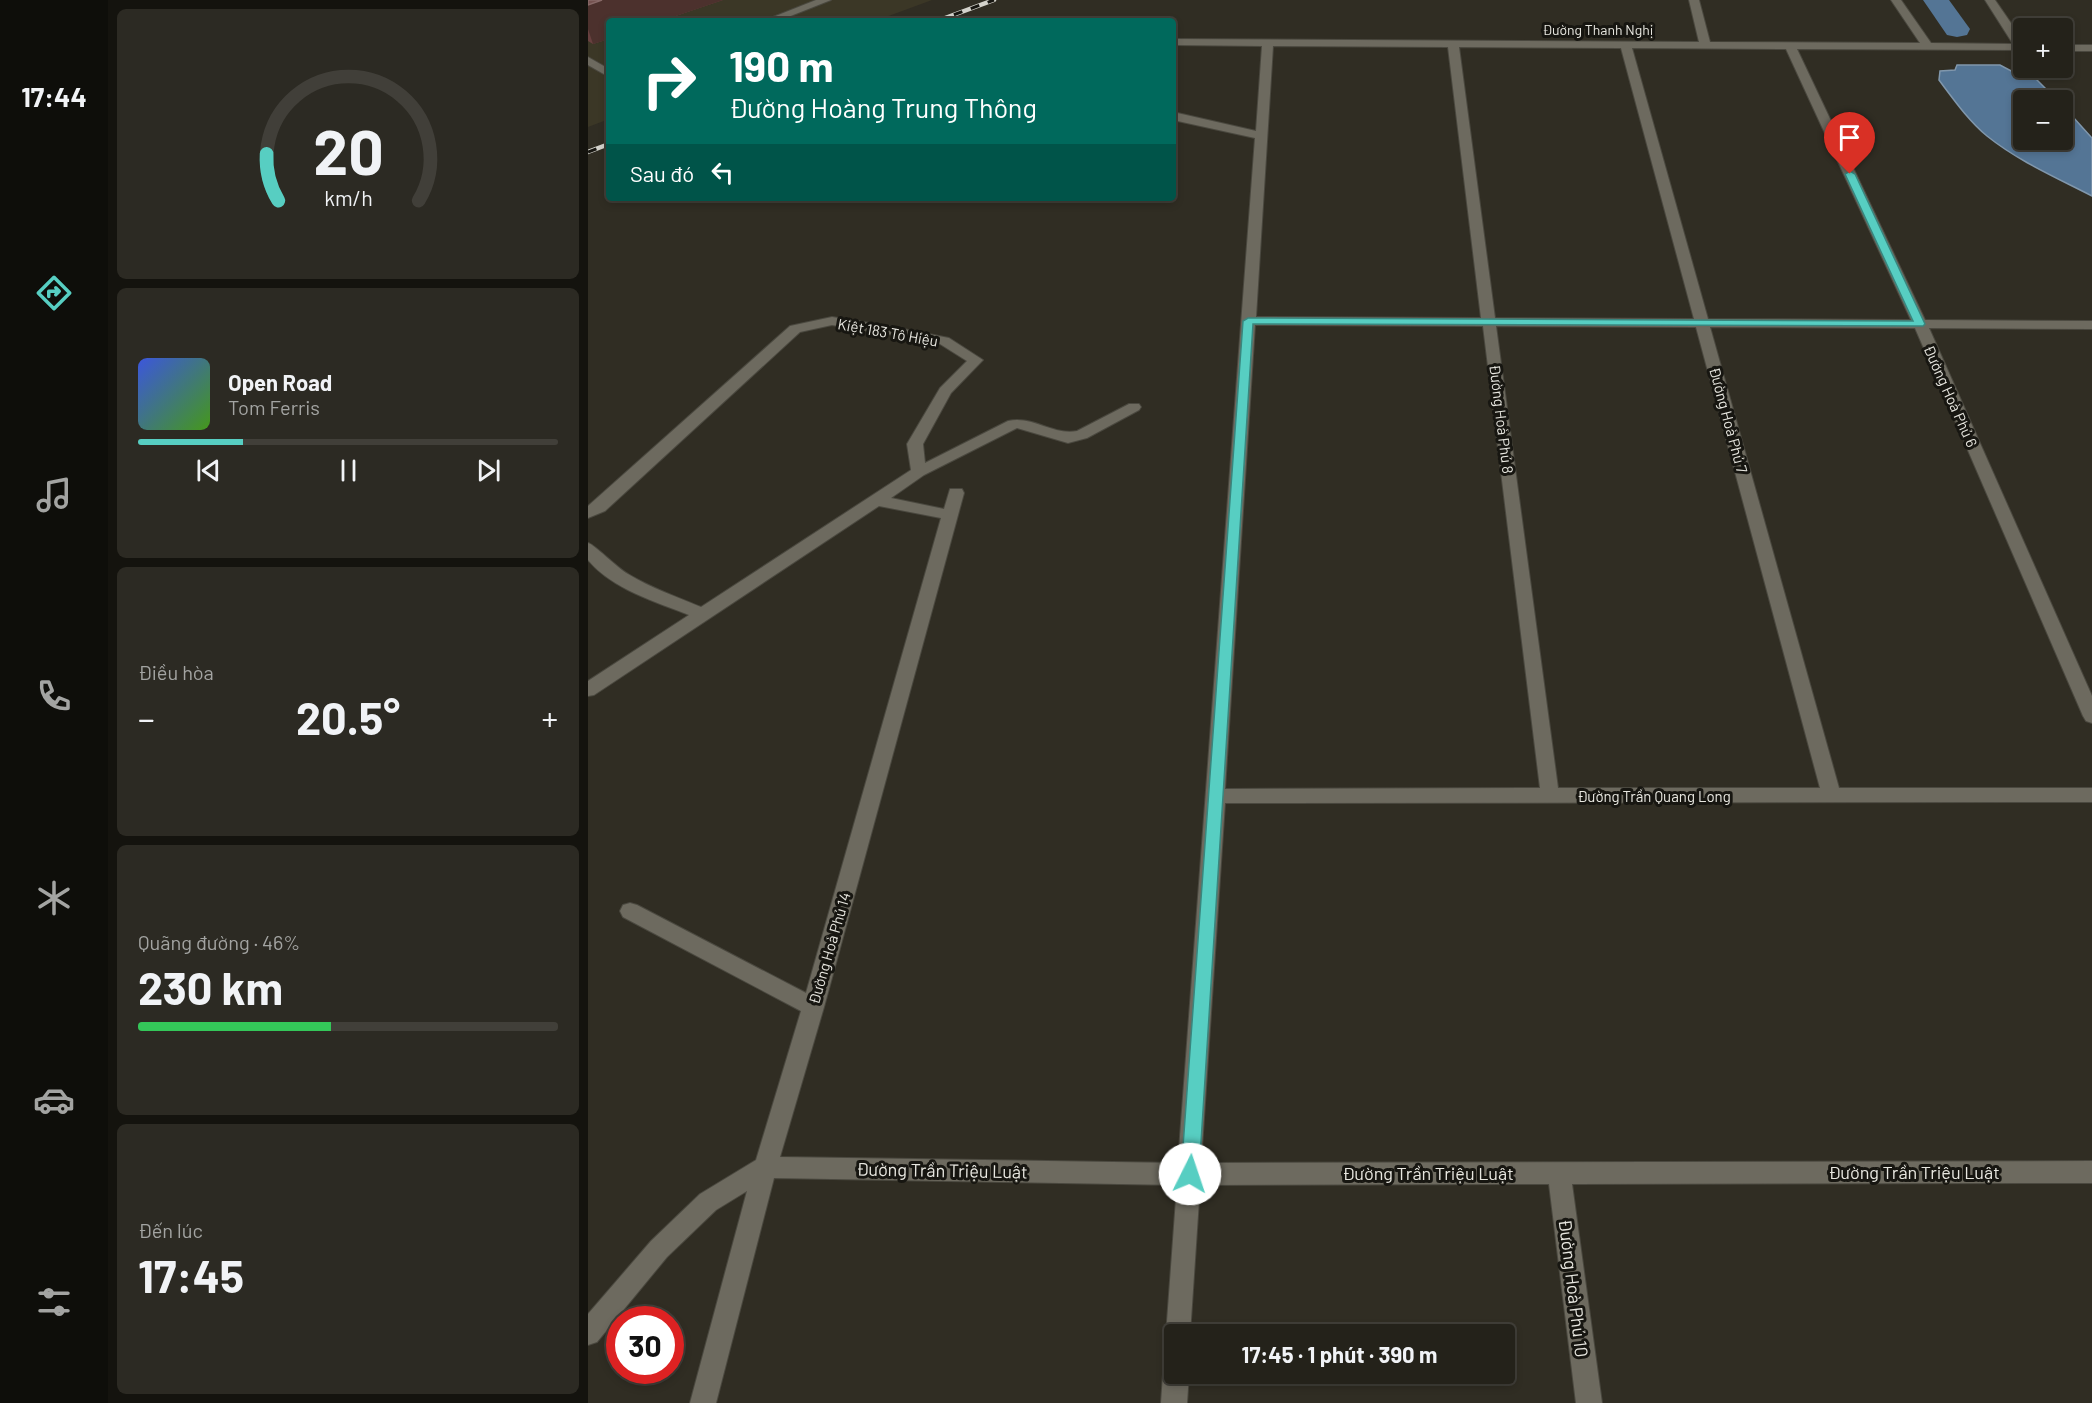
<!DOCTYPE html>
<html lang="vi">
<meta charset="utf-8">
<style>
body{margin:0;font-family:Barlow,sans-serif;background:#2c2a23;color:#f1f3f6;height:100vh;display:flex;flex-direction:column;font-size:22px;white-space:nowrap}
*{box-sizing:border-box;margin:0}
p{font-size:20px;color:#a3a4a2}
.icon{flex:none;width:33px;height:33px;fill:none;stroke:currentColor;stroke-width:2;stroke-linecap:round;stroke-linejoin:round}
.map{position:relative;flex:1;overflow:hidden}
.side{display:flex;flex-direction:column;gap:9px;padding:9px;background:#14130e;width:480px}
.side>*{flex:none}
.guide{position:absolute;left:18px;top:18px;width:570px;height:183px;border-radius:6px;box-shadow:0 3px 9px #0003,0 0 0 2px #413f39;background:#00695c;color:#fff;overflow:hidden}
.tools{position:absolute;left:1425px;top:18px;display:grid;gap:12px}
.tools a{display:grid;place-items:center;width:60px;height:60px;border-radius:6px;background:#24221a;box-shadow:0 3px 9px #0003,0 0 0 2px #413f39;font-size:30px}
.speed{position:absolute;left:18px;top:1306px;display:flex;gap:12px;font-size:30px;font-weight:700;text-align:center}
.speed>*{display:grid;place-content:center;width:78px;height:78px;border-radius:50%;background:#24221a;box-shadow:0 3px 9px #0003,0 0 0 2px #413f39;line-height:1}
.speed .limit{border:9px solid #d22;background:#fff;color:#111}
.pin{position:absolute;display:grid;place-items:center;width:51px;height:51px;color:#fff;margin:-62px -26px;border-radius:50% 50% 50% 0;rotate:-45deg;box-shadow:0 0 6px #0007}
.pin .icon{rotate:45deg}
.me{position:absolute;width:66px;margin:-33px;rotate:4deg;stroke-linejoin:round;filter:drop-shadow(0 0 4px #0008)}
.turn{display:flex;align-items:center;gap:21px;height:126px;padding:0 24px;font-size:27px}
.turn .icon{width:78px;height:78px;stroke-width:2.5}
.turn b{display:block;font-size:42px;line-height:51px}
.then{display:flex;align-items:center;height:57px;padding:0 24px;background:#0003;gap:12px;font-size:22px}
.big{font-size:45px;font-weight:700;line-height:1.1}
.side .card{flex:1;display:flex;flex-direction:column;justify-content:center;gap:9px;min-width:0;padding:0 21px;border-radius:9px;background:#2c2a23}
.side .dial{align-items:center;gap:0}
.dial svg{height:156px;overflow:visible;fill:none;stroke:#413f39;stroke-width:7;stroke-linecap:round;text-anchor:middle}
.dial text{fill:#f1f3f6;stroke:none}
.song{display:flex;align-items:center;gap:18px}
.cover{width:72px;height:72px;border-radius:9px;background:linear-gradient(135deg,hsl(230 70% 55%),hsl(100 70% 35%))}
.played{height:6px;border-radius:3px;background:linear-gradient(90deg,#57cec2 25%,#413f39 25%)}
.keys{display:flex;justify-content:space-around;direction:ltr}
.heat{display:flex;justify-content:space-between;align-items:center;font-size:33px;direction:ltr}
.charge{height:9px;border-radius:4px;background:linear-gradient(90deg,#34c759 46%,#413f39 0)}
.trip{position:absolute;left:576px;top:1324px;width:351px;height:60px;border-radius:6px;background:#24221a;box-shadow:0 3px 9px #0003,0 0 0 2px #413f39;font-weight:700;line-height:60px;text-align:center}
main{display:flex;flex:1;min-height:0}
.tab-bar{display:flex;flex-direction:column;width:108px;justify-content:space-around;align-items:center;background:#0e0e0a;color:#a3a4a2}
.tab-bar .icon{width:42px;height:42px}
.tab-bar .active{color:#57cec2}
.tab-bar b{font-size:27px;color:#f1f3f6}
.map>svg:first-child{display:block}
.built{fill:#3b3726}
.water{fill:#547595;stroke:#8097ac;stroke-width:1.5}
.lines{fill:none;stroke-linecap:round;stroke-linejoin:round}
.canal{fill:#547595;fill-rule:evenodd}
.minor-casing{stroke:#4a483f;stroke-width:2}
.minor{fill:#6d6a5f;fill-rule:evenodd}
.rail-casing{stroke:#d4d3cc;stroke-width:4.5}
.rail{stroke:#171611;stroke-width:3;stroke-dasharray:9;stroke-linecap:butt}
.wall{fill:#68403f}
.shaded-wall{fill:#4c312d}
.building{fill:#755250;stroke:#876967;stroke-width:1.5}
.route{fill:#57cec2;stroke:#39867e;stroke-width:1.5}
.labels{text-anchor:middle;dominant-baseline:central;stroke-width:6;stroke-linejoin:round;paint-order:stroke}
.far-street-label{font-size:14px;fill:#e8e7e0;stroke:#171611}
.street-label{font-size:15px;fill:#e8e7e0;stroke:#171611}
.near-street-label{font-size:18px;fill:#e8e7e0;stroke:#171611}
</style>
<main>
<nav class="tab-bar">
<b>17:44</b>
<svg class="icon active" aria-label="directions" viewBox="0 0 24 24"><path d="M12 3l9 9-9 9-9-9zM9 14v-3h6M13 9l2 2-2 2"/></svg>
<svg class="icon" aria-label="music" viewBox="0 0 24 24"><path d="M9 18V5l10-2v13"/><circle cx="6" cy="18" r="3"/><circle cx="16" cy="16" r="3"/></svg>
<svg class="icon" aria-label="phone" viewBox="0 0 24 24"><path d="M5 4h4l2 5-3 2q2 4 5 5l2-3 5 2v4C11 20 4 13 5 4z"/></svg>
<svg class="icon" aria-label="climate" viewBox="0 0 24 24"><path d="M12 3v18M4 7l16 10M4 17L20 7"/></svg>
<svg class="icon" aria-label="car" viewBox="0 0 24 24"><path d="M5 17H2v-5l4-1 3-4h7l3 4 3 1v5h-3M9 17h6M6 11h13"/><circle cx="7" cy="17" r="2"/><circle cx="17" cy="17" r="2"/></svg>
<svg class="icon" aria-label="filters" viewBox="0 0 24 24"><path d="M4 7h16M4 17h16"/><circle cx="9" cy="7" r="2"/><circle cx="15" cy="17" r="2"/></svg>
</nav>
<section class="side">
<div class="card dial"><svg viewBox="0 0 100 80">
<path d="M14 69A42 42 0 1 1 86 69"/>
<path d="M14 69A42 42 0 0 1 8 45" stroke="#57cec2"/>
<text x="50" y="56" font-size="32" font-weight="700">20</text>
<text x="50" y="72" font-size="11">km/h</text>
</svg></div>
<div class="card">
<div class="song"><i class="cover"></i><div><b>Open Road</b><p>Tom Ferris</p></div></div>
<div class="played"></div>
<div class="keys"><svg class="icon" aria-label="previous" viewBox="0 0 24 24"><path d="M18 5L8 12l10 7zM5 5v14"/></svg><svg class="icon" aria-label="pause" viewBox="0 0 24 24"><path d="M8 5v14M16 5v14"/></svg><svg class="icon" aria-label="next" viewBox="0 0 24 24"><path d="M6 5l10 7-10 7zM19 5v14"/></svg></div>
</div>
<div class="card"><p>Điều hòa</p>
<div class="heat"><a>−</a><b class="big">20.5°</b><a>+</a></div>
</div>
<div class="card"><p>Quãng đường · 46%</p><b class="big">230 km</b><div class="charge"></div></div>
<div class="card"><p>Đến lúc</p><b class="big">17:45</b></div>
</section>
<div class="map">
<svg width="1504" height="1403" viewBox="0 0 1504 1403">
<rect width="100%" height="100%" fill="#302d23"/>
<path class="built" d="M0,0h344l-57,21h-266v98l-21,8z"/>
<path class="water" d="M1369,65h43l15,8 14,-1 28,28h-33v40h38l1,-34 29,32v58c-35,-18 -74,-35 -105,-60 -19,-16 -33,-36 -48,-56l1,-9 15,-1z"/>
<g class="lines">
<path class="canal" d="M1335,0h26l21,29 -3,6 -10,2 -10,-2z"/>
<g class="minor-casing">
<path id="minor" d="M228,0h15l-53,21h-15z
M1101,0h10l11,42 210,1 -29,-43h10l30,43 82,1 -28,-44h10l29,42v8l-227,-1 128,271 167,1v8l-163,-1 163,368v27l-6,-2 -3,-5 -168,-388 -205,-1 129,461h253v14l-867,1 -24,360 891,-2v22l-520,1 30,219h-26l-27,-219 -349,1 -10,150h-16v11l-5,-2 -3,-9 11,-150 -403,-7 -58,225h-26l57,-212 -31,19 -49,47 -70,85 -9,3v-31l63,-73 49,-47 56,-34 45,-149 -178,-94 -3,-6 3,-6 7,-2 7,2 169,88 135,-475 -62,-12 -285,189 -6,1v-15l101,-66c-33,-13 -77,-26 -101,-55v-17c6,1 29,25 40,31 23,14 49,23 73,33l210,-137 -4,-26 33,-56 27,-27 -27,-17 -52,-10 -56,-9 -32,7 -195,179 -17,7v-12l202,-180 42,-9 56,9 61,12 34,22 -32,33 -28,51 2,19 83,-42c24,-6 46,15 69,10l52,-27h10l2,3 -2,3 -52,28 -19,5 -51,-15 -93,47 -33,23 53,11 6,-20h12l2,4 -140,514 -44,150 398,6 77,-1025 -82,-18v-8l83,19 6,-85 -89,-1v-6l526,3zM685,46l175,1 33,271 -225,-1zM871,47l162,1 73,271 -199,-1zM1044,48l154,1 125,271 -203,-1zM667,325l228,1 57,462 -315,1zM908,326l200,1 124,461h-262z
M1474,45h30v6h-30z
M0,57l21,12v8l-21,-12z
M586,1362v12h15l-2,29h-26l2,-29 4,-9z"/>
</g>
<use href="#minor" class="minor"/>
<g class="rail-casing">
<path id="rail" d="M349,21l57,-21
M0,152l21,-8"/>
</g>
<use href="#rail" class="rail"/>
</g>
<path class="wall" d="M0,0h135l-62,21h-52v18l-16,5 -5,-3z"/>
<path class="shaded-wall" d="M14,0h121l-62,21h-52v18l-16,5 -5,-15v-24z"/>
<path class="building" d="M0,0h14l-14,5z"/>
<path class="route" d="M1262,171l5,3 70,150 -2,2 -670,-2 -54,850 -3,6 -6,2 -6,-2 -3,-6 62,-853 5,-3 665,3 -68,-147z"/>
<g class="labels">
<g class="far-street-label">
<text x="1010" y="29">Đường Thanh Nghị</text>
</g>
<g class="street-label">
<text transform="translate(300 332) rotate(10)">Kiệt 183 Tô Hiệu</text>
<text transform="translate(1363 396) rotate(66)">Đường Hoà Phú 6</text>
<text transform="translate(914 419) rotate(83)">Đường Hoà Phú 8</text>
<text transform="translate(1141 420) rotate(75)">Đường Hoà Phú 7</text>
<text x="1066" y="796">Đường Trần Quang Long</text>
<text transform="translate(241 948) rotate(-74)">Đường Hoà Phú 14</text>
</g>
<g class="near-street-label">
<text transform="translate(354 1170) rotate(1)">Đường Trần Triệu Luật</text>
<text x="1326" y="1172">Đường Trần Triệu Luật</text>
<text x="840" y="1173">Đường Trần Triệu Luật</text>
<text transform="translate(986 1288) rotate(83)">Đường Hoà Phú 10</text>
</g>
</g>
</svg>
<div class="tools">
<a>+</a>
<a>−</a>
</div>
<div class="speed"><div class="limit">30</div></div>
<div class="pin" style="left:1262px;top:174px;background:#d93025"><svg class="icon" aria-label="arrive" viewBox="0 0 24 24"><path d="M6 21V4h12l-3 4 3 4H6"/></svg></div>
<svg class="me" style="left:602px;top:1174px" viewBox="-20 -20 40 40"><circle r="19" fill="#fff"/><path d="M0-13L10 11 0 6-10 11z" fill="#57cec2"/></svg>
<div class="trip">17:45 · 1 phút · 390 m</div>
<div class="guide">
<div class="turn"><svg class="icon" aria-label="right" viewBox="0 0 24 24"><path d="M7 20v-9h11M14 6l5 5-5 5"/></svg><div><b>190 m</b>Đường Hoàng Trung Thông</div></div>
<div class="then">Sau đó<svg class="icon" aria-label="left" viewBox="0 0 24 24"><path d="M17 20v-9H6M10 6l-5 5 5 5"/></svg></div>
</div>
</div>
</main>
